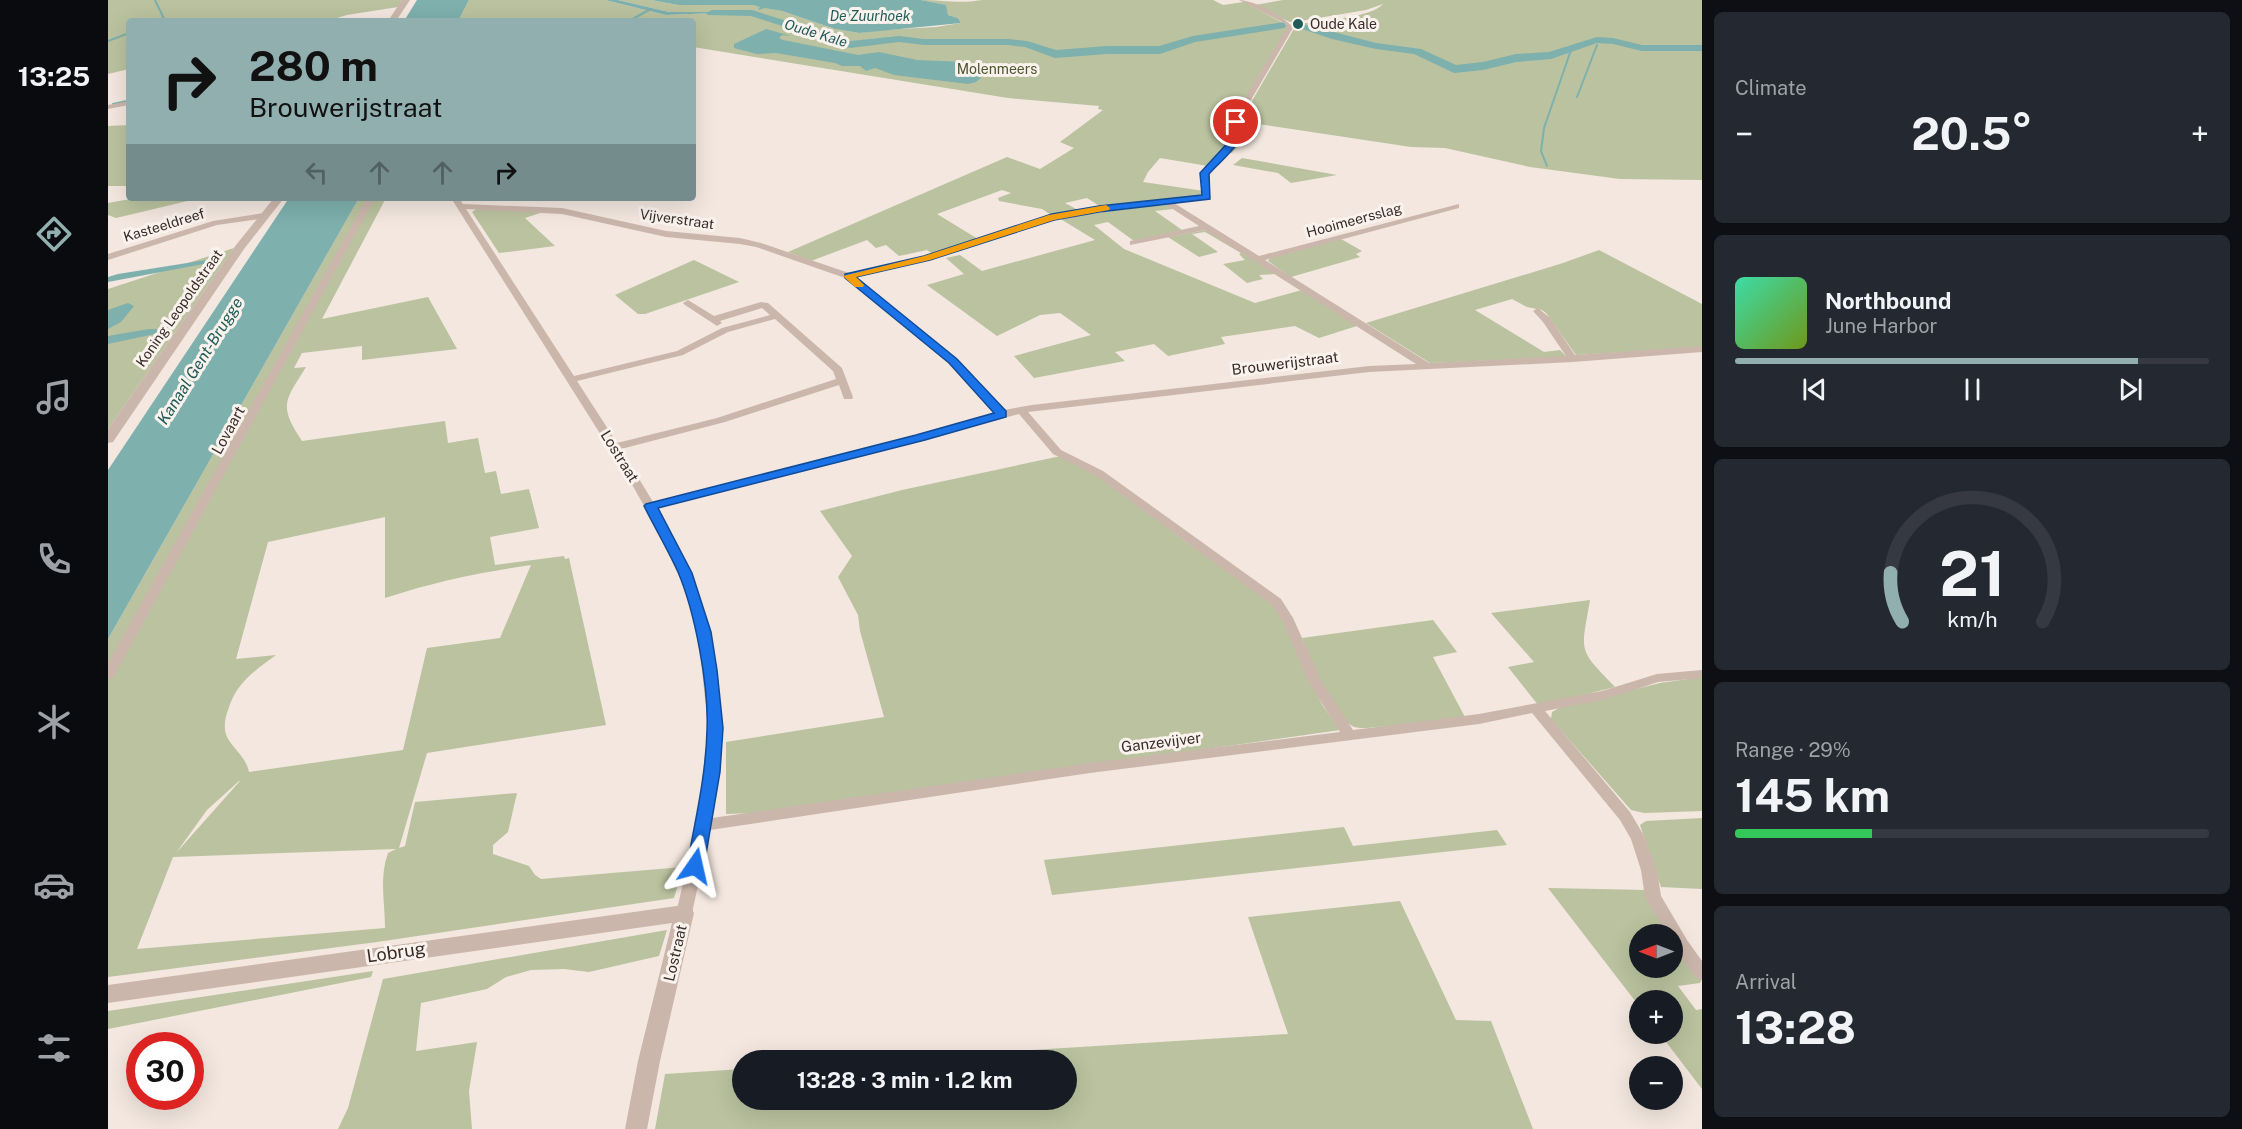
<!DOCTYPE html>
<meta charset="utf-8">
<style>
body{margin:0;font-family:"Public Sans",sans-serif;background:#242831;color:#f1f3f6;height:100vh;display:flex;flex-direction:column;font-size:22px;white-space:nowrap}
*{box-sizing:border-box;margin:0}
p{font-size:20px;color:#9ea1a6}
.icon{flex:none;width:33px;height:33px;fill:none;stroke:currentColor;stroke-width:2;stroke-linecap:round;stroke-linejoin:round}
.map{position:relative;flex:1;overflow:hidden}
.drawer{display:flex;flex-direction:column;gap:12px;padding:12px;background:#0d0f14;width:540px}
.drawer>*{flex:none}
.hud{position:absolute;left:18px;top:18px;width:570px;height:183px;border-radius:6px;box-shadow:0 6px 24px #0002;background:#92afaf;color:#111;overflow:hidden}
.needle{width:39px;rotate:270deg}
.tools{position:absolute;left:1521px;top:924px;display:grid;gap:12px}
.tools a{display:grid;place-items:center;width:54px;height:54px;border-radius:50%;background:#171b24;box-shadow:0 6px 24px #0002;font-size:30px}
.speed{position:absolute;left:18px;top:1032px;display:flex;gap:12px;font-size:30px;font-weight:700;text-align:center}
.speed>*{display:grid;place-content:center;width:78px;height:78px;border-radius:50%;background:#171b24;box-shadow:0 6px 24px #0002;line-height:1}
.speed .limit{border:9px solid #d22;background:#fff;color:#111}
.pin{position:absolute;display:grid;place-items:center;width:51px;height:51px;color:#fff;margin:-26px;border:3px solid #fff;border-radius:50%;box-shadow:0 2px 6px #0007}
.me{position:absolute;width:66px;margin:-33px;rotate:11deg;stroke-linejoin:round;filter:drop-shadow(0 0 4px #0008)}
.turn{display:flex;align-items:center;gap:21px;height:126px;padding:0 24px;font-size:27px}
.turn .icon{width:78px;height:78px;stroke-width:2.5}
.turn b{display:block;font-size:42px;line-height:51px}
.lanes{display:flex;align-items:center;height:57px;padding:0 24px;background:#0003;justify-content:center;gap:30px;direction:ltr}
.lanes .off{opacity:.35}
.big{font-size:45px;font-weight:700;line-height:1.1}
.drawer .tile{flex:1;display:flex;flex-direction:column;justify-content:center;gap:9px;min-width:0;padding:0 21px;border-radius:9px;background:#242831}
.drawer .dial{align-items:center;gap:0}
.dial svg{height:156px;overflow:visible;fill:none;stroke:#363941;stroke-width:7;stroke-linecap:round;text-anchor:middle}
.dial text{fill:#f1f3f6;stroke:none}
.song{display:flex;align-items:center;gap:18px}
.cover{width:72px;height:72px;border-radius:9px;background:linear-gradient(135deg,hsl(160 70% 55%),hsl(80 70% 35%))}
.played{height:6px;border-radius:3px;background:linear-gradient(90deg,#92afaf 85%,#363941 85%)}
.keys{display:flex;justify-content:space-around;direction:ltr}
.heat{display:flex;justify-content:space-between;align-items:center;font-size:33px;direction:ltr}
.charge{height:9px;border-radius:4px;background:linear-gradient(90deg,#34c759 29%,#363941 0)}
.trip{position:absolute;left:624px;top:1050px;width:345px;height:60px;border-radius:30px;background:#171b24;box-shadow:0 6px 24px #0002;font-weight:700;line-height:60px;text-align:center}
main{display:flex;flex:1;min-height:0}
.dock{display:flex;flex-direction:column;width:108px;justify-content:space-around;align-items:center;background:#090b0e;color:#9ea1a6}
.dock .icon{width:42px;height:42px}
.dock .active{color:#92afaf}
.dock b{font-size:27px;color:#f1f3f6}
.map>svg:first-child{display:block}
.green{fill:#bac29f;fill-rule:evenodd}
.water{fill:#7eb0ad}
.lines{fill:none;stroke-linecap:round;stroke-linejoin:round}
.stream{stroke:#7eb0ad;stroke-width:2}
.river{fill:#7eb0ad;fill-rule:evenodd}
.minor{fill:#cbb6ab;fill-rule:evenodd}
.tertiary{fill:#cbb6ab;fill-rule:evenodd}
.route{fill:#1a73e8;stroke:#114b97;stroke-width:1.5}
.slow{fill:#f59e0b}
.poi-dot{fill:#1f5b58;stroke:#faf2ec;stroke-width:2}
.labels{text-anchor:middle;dominant-baseline:central;stroke-width:6;stroke-linejoin:round;paint-order:stroke}
.far-water-label{font-size:14px;font-style:italic;fill:#1f5b58;stroke:#faf2ec}
.far-poi-label{font-size:14px;fill:#392d2a;stroke:#faf2ec;text-anchor:start}
.far-park-label{font-size:14px;fill:#4c572e;stroke:#faf2ec}
.far-street-label{font-size:14px;fill:#392d2a;stroke:#faf2ec}
.street-label{font-size:15px;fill:#392d2a;stroke:#faf2ec}
.water-label{font-size:16px;font-style:italic;fill:#1f5b58;stroke:#faf2ec}
.near-street-label{font-size:18px;fill:#392d2a;stroke:#faf2ec}
</style>
<main>
<nav class="dock">
<b>13:25</b>
<svg class="icon active" aria-label="directions" viewBox="0 0 24 24"><path d="M12 3l9 9-9 9-9-9zM9 14v-3h6M13 9l2 2-2 2"/></svg>
<svg class="icon" aria-label="music" viewBox="0 0 24 24"><path d="M9 18V5l10-2v13"/><circle cx="6" cy="18" r="3"/><circle cx="16" cy="16" r="3"/></svg>
<svg class="icon" aria-label="phone" viewBox="0 0 24 24"><path d="M5 4h4l2 5-3 2q2 4 5 5l2-3 5 2v4C11 20 4 13 5 4z"/></svg>
<svg class="icon" aria-label="climate" viewBox="0 0 24 24"><path d="M12 3v18M4 7l16 10M4 17L20 7"/></svg>
<svg class="icon" aria-label="car" viewBox="0 0 24 24"><path d="M5 17H2v-5l4-1 3-4h7l3 4 3 1v5h-3M9 17h6M6 11h13"/><circle cx="7" cy="17" r="2"/><circle cx="17" cy="17" r="2"/></svg>
<svg class="icon" aria-label="filters" viewBox="0 0 24 24"><path d="M4 7h16M4 17h16"/><circle cx="9" cy="7" r="2"/><circle cx="15" cy="17" r="2"/></svg>
</nav>
<div class="map">
<svg width="1594" height="1129" viewBox="0 0 1594 1129">
<rect width="100%" height="100%" fill="#f3e7df"/>
<path class="green" d="M0,0h294l-4,7 -51,8 -20,6h-198v48l-21,5z
M361,0h136l61,15 71,-3h-68l-51,-12h33l27,5h75l29,6 53,18 24,4 22,-3 55,-3 25,-4 -3,-5 -10,-3 -3,-10 -24,-5c23,0 38,4 61,0h231l10,5 21,-3 41,22 -80,13 2,1 81,-11 -53,88 1,21 -28,30 -48,-8 -12,14 -5,10 61,9 -1,6 -102,10 -14,-9 -22,5 13,7 -27,5 -9,-6 -43,-8 -1,-3 13,-5 -9,-3 -65,24 41,25 -45,15 -6,-4 -28,6 -13,-11 -10,3 -9,-8 -56,21 -23,-9 219,-95 33,12 34,-21 -14,-6 43,-32 -5,-1 1,-3 -91,-8 -315,-51v-26h-235z
M1175,0h419v180l-82,-1 -90,-12 -85,-19 -34,-1 -153,-23 -26,29h-3l15,-20 -2,-15 53,-91 11,1 24,8 46,11 39,4 37,16c-45,-30 -104,-18 -151,-43 20,-4 70,-6 82,-20l-17,6 -72,12h-4l-35,-17z
M21,125v61h-21v-60z
M1134,158l95,17 -46,8 -13,-10 -45,-8z
M28,198l56,2 -76,18 -8,-3v-12z
M251,198h27l-64,121 106,-22 29,52 -95,11v-14l-60,7 -8,15 12,-1c-21,34 -28,38 -4,74l143,-20 3,22 30,-5 7,35 11,-2 5,23 28,-5 10,39 -49,9 5,28 69,-9 1,3 4,-1 37,167 -179,28 -28,95 6,-2 10,-44 102,-9 -9,39 -15,13v9l36,12 6,9 6,4 142,-12 -9,31 -297,44 -269,35v-338zM277,517v81c48,-16 96,-26 146,-33l-31,73 -73,10 -24,102 -154,22c-3,-15 -15,-22 -22,-35 -4,-9 -2,-19 1,-27 8,-27 26,-39 48,-55l-40,4 32,-117zM131,781h1l-64,72 31,-43zM288,849l-8,4c-9,25 -3,49 -3,75l-248,21 36,-92z
M1058,204l7,5 -18,2 27,19 -48,11 -26,-19 -14,3 30,24 131,54 47,-13 -27,-16 -16,1 4,4 -16,4 -24,-19 22,-4 -6,-6 2,-1 -36,-21 -13,2 26,18 -19,5 -31,-20 38,-7 154,95 -41,13 -24,-12 -74,11 4,7 -57,12 -14,-12 -39,8 10,9 -91,17 -20,-22 77,-21 -31,-22 -20,2 -43,21 -70,-51 37,-11 -18,-16 14,-3 22,16 113,-31 -36,-22z
M368,209l67,3 -18,6 30,28 -56,7 -27,-41z
M1233,239l21,12 -6,3 4,3 -69,20 -23,-16 2,-3z
M126,248l-126,181v-140z
M1491,250l103,54v43l-126,8 -30,-42 -4,-3 -15,-3 -15,-8 -37,11 69,42 16,-2 7,7 -137,6 -64,-40 197,-60z
M586,260l45,22 -94,32h-7l-23,-19z
M953,456l28,12 96,73 79,55 14,14 33,74 12,22 17,24 -585,83 -29,1v-72l158,-25 -24,-86 -2,-16 -20,-38 14,-21 -32,-45 82,-21z
M1482,600c-9,53 -13,48 25,87l-76,19 -31,-39 26,-5 -43,-49z
M1325,620l24,32 -24,5 33,62 -100,9c-5,0 -10,0 -14,-2 -19,-12 -41,-67 -50,-88z
M1594,677v134l-58,2 -13,-3 -80,-91 1,-7 7,-4 101,-25z
M1594,818v71l-41,-2 -21,-62 6,-4z
M1236,827l9,19 144,-16 10,15 -455,50 -8,-35z
M1440,888l98,2 24,44h-30v34h32l1,-30 29,41 -2,4 -22,3 18,24 6,-1v80l-42,-55h12v-34h-32l-1,6z
M1292,901l56,119 35,1 42,108h-878l10,-55 77,-5v31h324v-40h-196l418,-26 -40,-117z
M559,930l-8,26 -70,16 -25,-3 -33,1 -25,7 -19,12 -66,14 -5,48 61,-9 -8,49 3,38h-134l10,-21 35,-129z
M265,971l-2,6 -263,52v-18z"/>
<path class="water" d="M309,0h52l-11,21h-54z
M497,0h13l51,12h72l-75,3z
M543,0h270l25,5 2,10 10,3 3,5 -102,10 -24,-4 -53,-18 -17,-3 -7,2 2,-3 -7,-2h-75z
M658,29l25,7 -9,-1 -3,3 4,2 75,15 21,-3 38,8 48,2 15,3 7,7 -11,10 -8,2 -74,-9 -19,-7 -9,3 -6,-5h-18l-7,-3 -59,-10 -19,1 -23,-6v-4z
M181,198h70l-251,441v-169z
M98,260l8,2 -106,20v-5l10,-3z
M20,303l6,3 -13,16 -13,7v-19z
M41,329h14l1,3 -56,12v-8z"/>
<g class="lines">
<path class="stream" d="M47,0l10,21
M521,21l20,-11
M0,41l21,-8
M1469,97l20,-52
M5,104l14,-3
M1439,166l-6,-15 3,-23 27,-78"/>
<path class="river" d="M604,10h40l99,31 48,-5 25,3h84l19,2 29,9 51,-4h52l34,-10 91,-14 6,3 5,-3 81,21 45,6 35,16 27,-3 33,-8 33,-2 48,-15 16,1 29,7h60v6h-60l-29,-7 -16,-1 -46,16 -35,3 -33,8 -29,3 -40,-19 -38,-5 -44,-10 -42,-14 -6,3 -89,14 -35,12h-53l-52,4 -30,-11 -17,-2h-84l-25,-3 -49,6 -99,-32 -43,-1 -2,-2z"/>
<path class="minor" d="M1131,0c14,0 46,16 54,28l-52,89 1,19 -32,36v25l-4,2 -32,4 85,53 200,-52v4l-194,52 164,103 137,-7 -23,-34 -10,-11 5,-3 12,10 25,37 127,-9v6l-129,10 -204,10 -341,40 33,38 42,21 178,128 12,19 29,64 31,48 126,-16 123,-23 55,-17 45,-4v8l-44,4 -55,18 -58,11 85,101 13,22 14,36 4,26 26,44 15,21v19l-6,-2 -21,-28 -3,-5v-11h-5l-22,-37 -4,-27 -10,-31 -11,-19 -88,-107 -53,11 -389,49 -380,57 -18,83 -2,4 -6,2 -6,-2 -2,-4 21,-88 11,-97 -10,-96 -10,-35 -23,-54 -35,-62 -179,-283h8l4,6 99,4 104,23 74,7 21,5 88,30 76,-17 127,-42 47,-7 103,-12v-23l32,-36 -1,-19 54,-89 -3,-5zM1057,204l34,22 -69,15v4l75,-15 211,134 -47,2 -337,39 -28,5 -48,-51 -101,-82 75,-17 124,-41 45,-8zM358,209l96,5 104,23 74,7 16,3 89,31 105,85 45,50 -78,22 -264,67 -32,-53 104,-27 114,-37 5,14h8l1,-2 -11,-29 -74,-65 -7,-1 -47,14 -26,-16 -5,3 2,2 32,21 5,-3 -2,-2 42,-13 8,7 -48,13 -45,23 -103,25zM667,319l58,52 3,8 -119,39 -100,25 -40,-62 106,-26 45,-23zM911,414l34,40 42,21 177,130 9,13 28,65 31,49 -250,31 -378,55 10,-90 -12,-96 -10,-35 -23,-54 -20,-35z
M21,101v4l-21,4v-4z
M259,198h8l-260,477 -2,3 -5,1v-16z
M156,213l3,1v4l-50,7 -109,35v-6l105,-33z"/>
<path class="tertiary" d="M294,0h8l-14,21h-8z
M166,198h10l-40,51 -131,193 -5,1v-14l128,-184z
M576,905l7,2 3,6 -34,148 -13,68h-22l13,-68 34,-138 -564,80v-18z"/>
</g>
<path class="route" d="M1125,120l8,2c8,18 -20,38 -32,52l1,25 -111,13 -45,8 -124,40 -74,17 101,82 49,52v6l-81,23 -267,68 34,65 19,59 6,38 6,58 -3,44 -16,94 -3,5 -6,2 -6,-2 -2,-5c8,-45 19,-90 20,-136 2,-44 -12,-118 -29,-158 -10,-22 -23,-44 -34,-66l2,-2 270,-69 78,-22 -45,-50 -104,-85v-4l79,-18 128,-42 47,-8 103,-11 -2,-22 34,-37z"/>
<path class="slow" d="M998,205l4,3 -1,2 -55,10 -124,40 -74,17 8,8 -1,2h-8l-12,-11 81,-20 125,-41z"/>
<circle class="poi-dot" cx="1190" cy="24" r="6"/>
<g class="labels">
<g class="far-water-label">
<text x="762" y="16">De Zuurhoek</text>
<text transform="translate(708 33) rotate(17)">Oude Kale</text>
</g>
<g class="far-poi-label">
<text x="1202" y="24">Oude Kale</text>
</g>
<g class="far-park-label">
<text x="889" y="69">Molenmeers</text>
</g>
<g class="far-street-label">
<text transform="translate(569 219) rotate(8)">Vijverstraat</text>
<text transform="translate(1246 220) rotate(-15)">Hooimeersslag</text>
<text transform="translate(56 225) rotate(-17)">Kasteeldreef</text>
<text transform="translate(71 308) rotate(-55)">Koning Leopoldstraat</text>
</g>
<g class="street-label">
<text transform="translate(1177 363) rotate(-7)">Brouwerijstraat</text>
<text transform="translate(120 430) rotate(-61)">Lovaart</text>
<text transform="translate(512 456) rotate(58)">Lostraat</text>
<text transform="translate(1053 742) rotate(-7)">Ganzevijver</text>
<text transform="translate(567 953) rotate(-77)">Lostraat</text>
</g>
<g class="water-label">
<text transform="translate(92 361) rotate(-58)">Kanaal Gent-Brugge</text>
</g>
<g class="near-street-label">
<text transform="translate(288 952) rotate(-8)">Lobrug</text>
</g>
</g>
</svg>
<div class="tools">
<a><svg class="needle" viewBox="-14 -14 28 28"><path d="M0-13l5 13h-10z" fill="#e53935"/><path d="M0 13l5-13h-10z" fill="#9ea1a6"/></svg></a>
<a>+</a>
<a>−</a>
</div>
<div class="speed"><div class="limit">30</div></div>
<div class="pin" style="left:1128px;top:122px;background:#d93025"><svg class="icon" aria-label="arrive" viewBox="0 0 24 24"><path d="M6 21V4h12l-3 4 3 4H6"/></svg></div>
<svg class="me" style="left:587px;top:866px" viewBox="-20 -20 40 40"><path d="M0-17L14 15 0 8-14 15z" fill="#1a73e8" stroke="#fff" stroke-width="4"/></svg>
<div class="trip">13:28 · 3 min · 1.2 km</div>
<div class="hud">
<div class="turn"><svg class="icon" aria-label="right" viewBox="0 0 24 24"><path d="M7 20v-9h11M14 6l5 5-5 5"/></svg><div><b>280 m</b>Brouwerijstraat</div></div>
<div class="lanes"><svg class="icon off" aria-label="left" viewBox="0 0 24 24"><path d="M17 20v-9H6M10 6l-5 5 5 5"/></svg><svg class="icon off" aria-label="ahead" viewBox="0 0 24 24"><path d="M12 20V5M6 11l6-6 6 6"/></svg><svg class="icon off" aria-label="ahead" viewBox="0 0 24 24"><path d="M12 20V5M6 11l6-6 6 6"/></svg><svg class="icon" aria-label="right" viewBox="0 0 24 24"><path d="M7 20v-9h11M14 6l5 5-5 5"/></svg></div>
</div>
</div>
<section class="drawer">
<div class="tile"><p>Climate</p>
<div class="heat"><a>−</a><b class="big">20.5°</b><a>+</a></div>
</div>
<div class="tile">
<div class="song"><i class="cover"></i><div><b>Northbound</b><p>June Harbor</p></div></div>
<div class="played"></div>
<div class="keys"><svg class="icon" aria-label="previous" viewBox="0 0 24 24"><path d="M18 5L8 12l10 7zM5 5v14"/></svg><svg class="icon" aria-label="pause" viewBox="0 0 24 24"><path d="M8 5v14M16 5v14"/></svg><svg class="icon" aria-label="next" viewBox="0 0 24 24"><path d="M6 5l10 7-10 7zM19 5v14"/></svg></div>
</div>
<div class="tile dial"><svg viewBox="0 0 100 80">
<path d="M14 69A42 42 0 1 1 86 69"/>
<path d="M14 69A42 42 0 0 1 8 44" stroke="#92afaf"/>
<text x="50" y="56" font-size="32" font-weight="700">21</text>
<text x="50" y="72" font-size="11">km/h</text>
</svg></div>
<div class="tile"><p>Range · 29%</p><b class="big">145 km</b><div class="charge"></div></div>
<div class="tile"><p>Arrival</p><b class="big">13:28</b></div>
</section>
</main>
